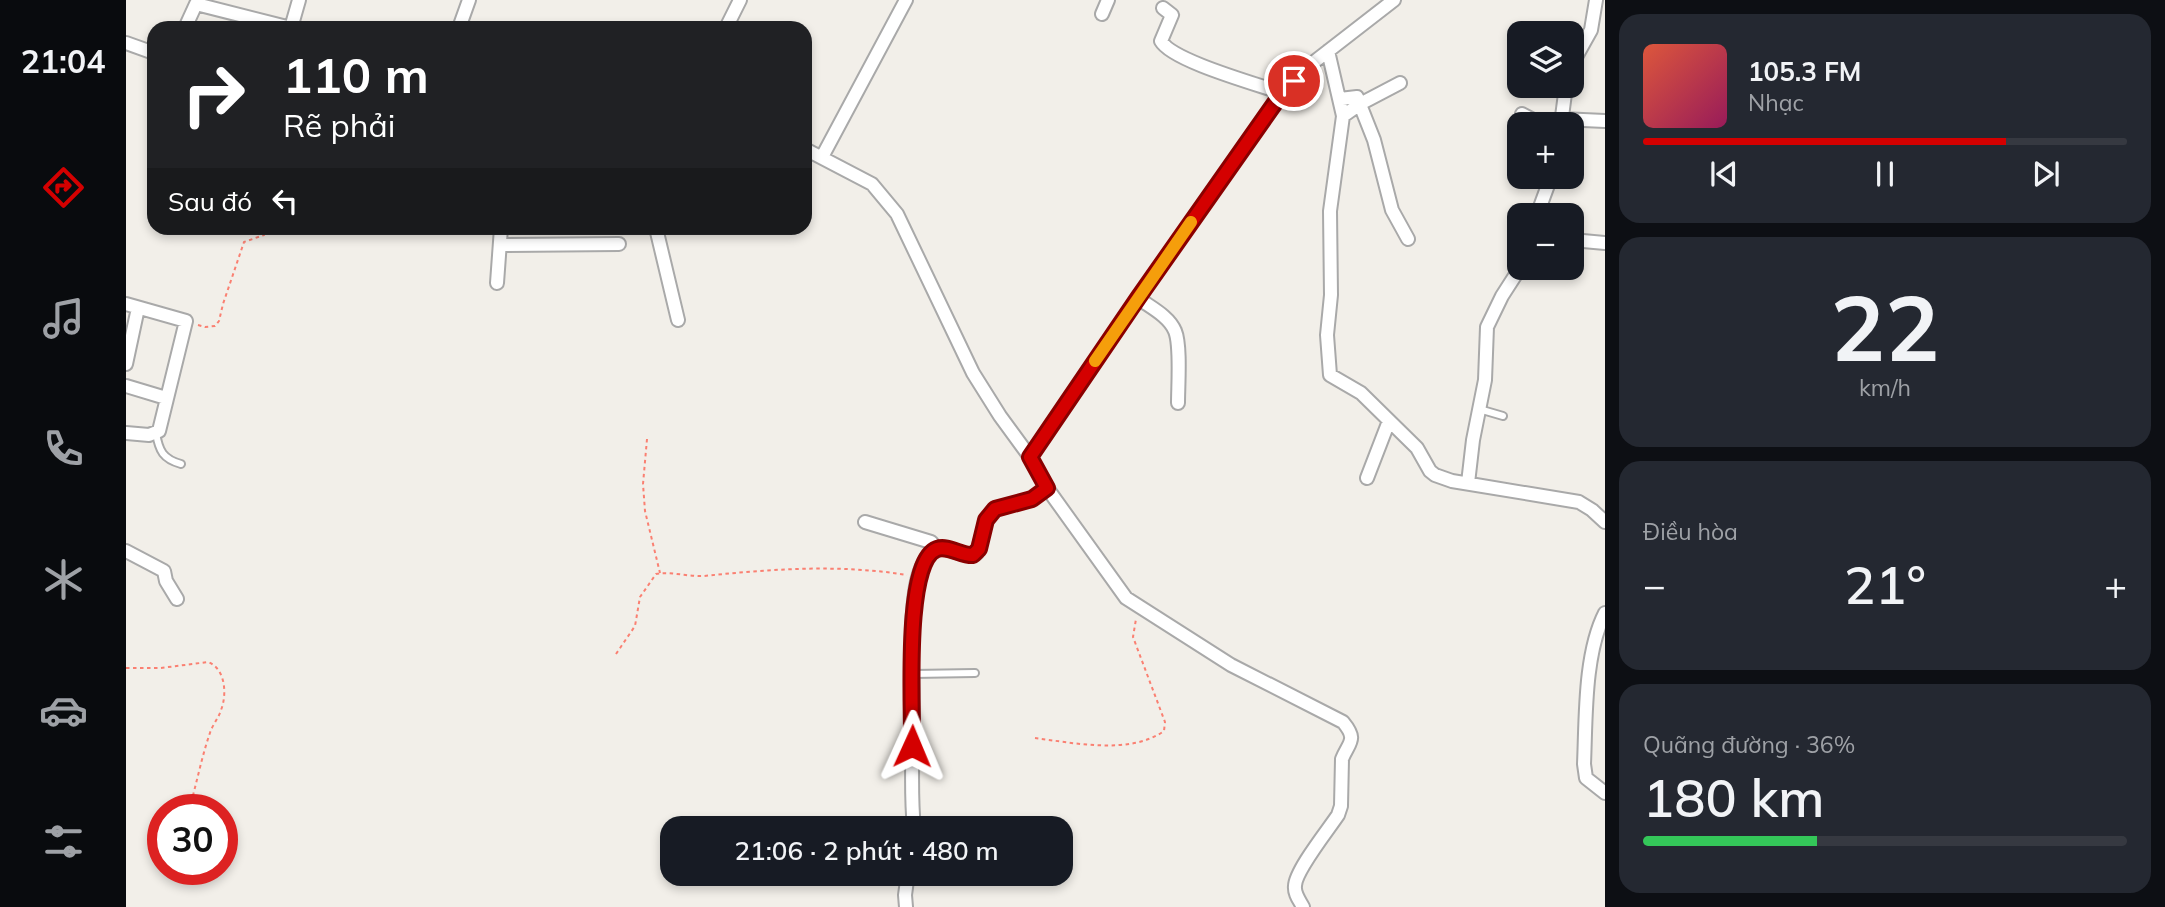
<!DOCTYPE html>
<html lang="vi">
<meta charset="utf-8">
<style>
body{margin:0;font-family:Mulish,sans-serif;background:#242831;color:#f1f3f6;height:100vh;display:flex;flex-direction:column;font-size:26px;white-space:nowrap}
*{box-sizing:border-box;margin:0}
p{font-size:23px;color:#9ea1a6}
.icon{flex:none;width:38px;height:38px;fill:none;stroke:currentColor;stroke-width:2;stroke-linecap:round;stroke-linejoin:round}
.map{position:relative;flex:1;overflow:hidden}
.side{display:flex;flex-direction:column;gap:14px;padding:14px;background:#0d0f14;width:560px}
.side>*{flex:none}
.guide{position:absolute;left:21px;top:21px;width:665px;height:214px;border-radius:21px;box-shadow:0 4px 10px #0003;background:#202124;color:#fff;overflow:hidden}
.fabs{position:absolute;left:1381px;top:21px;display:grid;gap:14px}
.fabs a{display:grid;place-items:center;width:77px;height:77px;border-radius:14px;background:#171b24;box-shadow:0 4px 10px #0003;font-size:35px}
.speed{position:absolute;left:21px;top:794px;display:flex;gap:14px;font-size:35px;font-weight:700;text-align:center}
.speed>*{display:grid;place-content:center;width:91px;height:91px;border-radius:50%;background:#171b24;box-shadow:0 4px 10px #0003;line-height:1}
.speed .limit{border:10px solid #d22;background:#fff;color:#111}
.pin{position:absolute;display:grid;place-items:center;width:60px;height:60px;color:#fff;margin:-30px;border:4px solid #fff;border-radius:50%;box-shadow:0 2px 7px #0007}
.me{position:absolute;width:77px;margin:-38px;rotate:1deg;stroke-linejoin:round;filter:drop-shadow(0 0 5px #0008)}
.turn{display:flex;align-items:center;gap:24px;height:147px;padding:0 21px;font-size:32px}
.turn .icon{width:91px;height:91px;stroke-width:2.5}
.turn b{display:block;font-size:49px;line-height:60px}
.then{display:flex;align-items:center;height:66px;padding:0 21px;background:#0003;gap:14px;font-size:26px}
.big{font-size:52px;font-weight:600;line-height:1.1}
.side .tile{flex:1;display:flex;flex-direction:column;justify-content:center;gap:10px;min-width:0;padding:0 24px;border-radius:21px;background:#242831}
.side .dial{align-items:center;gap:0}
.dial b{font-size:91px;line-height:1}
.song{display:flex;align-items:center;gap:21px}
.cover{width:84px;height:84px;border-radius:10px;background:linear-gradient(135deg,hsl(10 70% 55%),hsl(330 70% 35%))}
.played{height:7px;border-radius:4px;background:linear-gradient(90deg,#d40000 75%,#363941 75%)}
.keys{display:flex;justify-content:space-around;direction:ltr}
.heat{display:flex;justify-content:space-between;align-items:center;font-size:38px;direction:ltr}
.charge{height:10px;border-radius:5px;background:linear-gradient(90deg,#34c759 36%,#363941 0)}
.trip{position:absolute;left:534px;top:816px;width:413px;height:70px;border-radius:21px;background:#171b24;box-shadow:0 4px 10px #0003;font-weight:600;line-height:70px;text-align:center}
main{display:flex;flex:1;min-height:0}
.dock{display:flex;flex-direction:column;width:126px;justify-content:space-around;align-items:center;background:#090b0e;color:#9ea1a6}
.dock .icon{width:49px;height:49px}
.dock .selected{color:#d40000}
.dock b{font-size:32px;color:#f1f3f6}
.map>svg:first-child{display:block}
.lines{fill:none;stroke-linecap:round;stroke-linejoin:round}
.lane-casing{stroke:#a9a9a9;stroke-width:10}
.street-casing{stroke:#a9a9a9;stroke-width:16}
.path{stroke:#fa8072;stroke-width:2;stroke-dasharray:3.5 3.5;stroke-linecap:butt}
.lane{stroke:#fff;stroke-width:6}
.street{stroke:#fff;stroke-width:12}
.route-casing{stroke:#8a0000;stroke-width:18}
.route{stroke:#d40000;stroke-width:12}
.slow{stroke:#f59e0b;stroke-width:12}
</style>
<main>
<nav class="dock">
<b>21:04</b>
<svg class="icon selected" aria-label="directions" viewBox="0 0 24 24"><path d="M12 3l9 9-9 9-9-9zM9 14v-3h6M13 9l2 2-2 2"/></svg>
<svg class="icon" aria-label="music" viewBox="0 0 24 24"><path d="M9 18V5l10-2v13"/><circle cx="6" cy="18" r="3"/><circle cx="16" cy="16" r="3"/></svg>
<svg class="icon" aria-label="phone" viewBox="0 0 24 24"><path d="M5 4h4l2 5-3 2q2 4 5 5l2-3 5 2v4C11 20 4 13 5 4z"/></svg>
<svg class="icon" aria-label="climate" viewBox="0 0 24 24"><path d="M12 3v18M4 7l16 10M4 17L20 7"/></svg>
<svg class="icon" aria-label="car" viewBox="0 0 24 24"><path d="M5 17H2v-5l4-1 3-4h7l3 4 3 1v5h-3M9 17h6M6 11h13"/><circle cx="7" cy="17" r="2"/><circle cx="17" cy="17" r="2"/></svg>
<svg class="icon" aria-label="filters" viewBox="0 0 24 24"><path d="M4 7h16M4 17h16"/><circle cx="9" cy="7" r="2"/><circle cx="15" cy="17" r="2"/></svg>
</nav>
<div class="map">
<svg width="1479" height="907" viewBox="0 0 1479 907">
<rect width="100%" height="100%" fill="#f2efe9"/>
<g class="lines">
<g class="lane-casing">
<path id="lane" d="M1353,409l24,7
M30,433c3,18 7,26 25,31
M787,674l62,-1"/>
</g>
<g class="street-casing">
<path id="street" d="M1037,8l9,7 -11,26c11,20 96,43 121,52
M976,14l6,-14
M59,28l11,-24 95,24
M165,28l8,-28
M333,28l10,-28
M600,28l14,-28
M0,43l28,10
M1202,51l15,65 -13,95 1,84 -4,40 3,40 31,18 56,55 13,23 5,4 17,6 127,21 13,8 13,12
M1446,64l19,-34 5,-30
M1214,99l17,-2 17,43 18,70 16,29
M1396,114l19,10
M1217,116l17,-12 40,-21
M1435,119l44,2
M1435,124l5,-38
M679,149l67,35 25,30 76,159 27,43 30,41 17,31 79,110 105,67 112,57c15,18 6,20 -1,37l-1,47 -3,9c-10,15 -43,56 -43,71 -1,8 5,15 8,21
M696,157l84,-157
M1411,215l14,-38
M530,228l22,92
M1446,240l33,3
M374,245l119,-1
M371,283l4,-55
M1012,298c12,9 31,18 37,33 6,14 3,55 3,72
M0,304l60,17 -27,110 -10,4 -23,-2
M0,364l12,-56
M0,386l40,12
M904,457l108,-159 144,-205 23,-24 89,-69
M1241,478l22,-57
M1342,483l5,-43 12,-60 2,-53 15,-31 18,-28
M739,522l66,20 6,7
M0,551l38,20 2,10 11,18
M1479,613c-21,41 -19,106 -21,151l2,14 19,15
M788,828c-4,-39 -1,-75 -1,-113 0,-42 -4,-87 3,-129 2,-10 7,-27 16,-33 14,-13 29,8 45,0l9,-33 9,-11 37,-10 15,-11
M780,907l-1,-12 3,-22"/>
</g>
<path class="path" d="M72,325l7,2 10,-1 4,-5 4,-17 21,-62 20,-7 2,-7
M521,439l-4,45 2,27 15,62
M490,654l19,-28 5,-29 16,-23c15,-3 32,3 48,2 67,-7 135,-12 203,-1
M0,668h35l47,-6c18,7 19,33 13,48 -2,7 -7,13 -10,20 -8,22 -13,47 -19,69
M909,738c39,5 95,17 129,-7l1,-9 -32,-85 3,-18"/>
<use href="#lane" class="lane"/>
<use href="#street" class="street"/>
</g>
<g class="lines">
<g class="route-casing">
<path id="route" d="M786,746c1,-34 -9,-185 25,-197 11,-4 25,7 36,6l6,-6 7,-29 9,-11 37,-10 15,-11 -17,-31 108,-159 144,-205 12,-12"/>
</g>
<use href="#route" class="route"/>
<path class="slow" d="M969,361l96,-139"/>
</g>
</svg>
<div class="fabs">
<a><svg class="icon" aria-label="layers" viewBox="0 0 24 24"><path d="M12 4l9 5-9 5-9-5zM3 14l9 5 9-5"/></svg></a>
<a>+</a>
<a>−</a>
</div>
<div class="speed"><div class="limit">30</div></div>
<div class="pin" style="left:1168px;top:81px;background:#d93025"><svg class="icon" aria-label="arrive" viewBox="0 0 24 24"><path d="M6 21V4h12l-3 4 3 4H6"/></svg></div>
<svg class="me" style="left:786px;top:746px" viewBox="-20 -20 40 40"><path d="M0-17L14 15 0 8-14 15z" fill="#d40000" stroke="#fff" stroke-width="4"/></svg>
<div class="trip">21:06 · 2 phút · 480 m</div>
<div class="guide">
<div class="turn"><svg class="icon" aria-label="right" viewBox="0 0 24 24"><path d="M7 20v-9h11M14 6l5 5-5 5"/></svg><div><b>110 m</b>Rẽ phải</div></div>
<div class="then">Sau đó<svg class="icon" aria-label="left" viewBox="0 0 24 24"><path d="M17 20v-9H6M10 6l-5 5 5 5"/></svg></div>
</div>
</div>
<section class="side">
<div class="tile">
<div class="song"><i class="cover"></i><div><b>105.3 FM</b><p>Nhạc</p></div></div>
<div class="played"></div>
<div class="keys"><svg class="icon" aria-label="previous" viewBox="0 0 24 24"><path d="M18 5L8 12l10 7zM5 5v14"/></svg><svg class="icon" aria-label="pause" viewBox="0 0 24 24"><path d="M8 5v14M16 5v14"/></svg><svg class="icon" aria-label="next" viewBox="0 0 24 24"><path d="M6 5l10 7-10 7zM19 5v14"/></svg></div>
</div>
<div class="tile dial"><b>22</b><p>km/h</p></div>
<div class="tile"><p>Điều hòa</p>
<div class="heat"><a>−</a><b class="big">21°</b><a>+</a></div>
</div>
<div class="tile"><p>Quãng đường · 36%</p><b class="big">180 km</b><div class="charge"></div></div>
</section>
</main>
